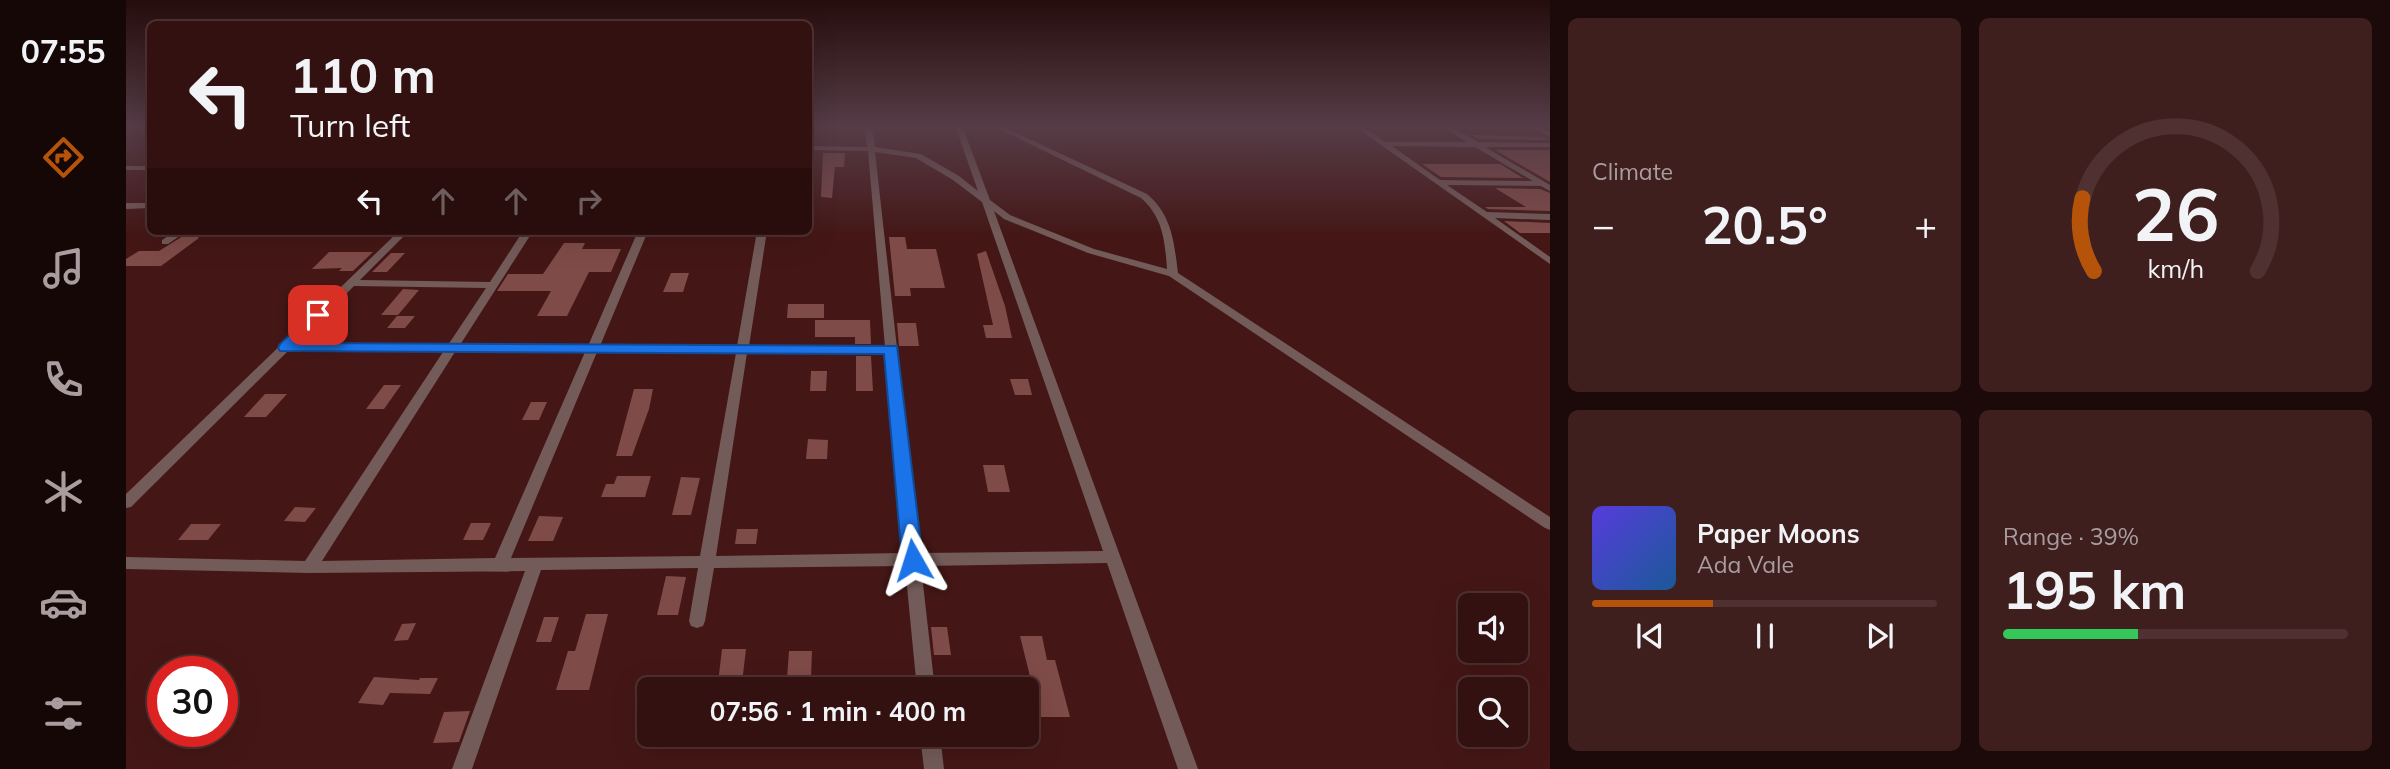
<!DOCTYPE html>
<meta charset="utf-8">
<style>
body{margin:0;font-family:Mulish,sans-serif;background:#3e1f1e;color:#f1f3f6;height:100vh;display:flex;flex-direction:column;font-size:26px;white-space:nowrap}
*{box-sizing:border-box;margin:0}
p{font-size:23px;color:#a99d9f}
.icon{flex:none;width:38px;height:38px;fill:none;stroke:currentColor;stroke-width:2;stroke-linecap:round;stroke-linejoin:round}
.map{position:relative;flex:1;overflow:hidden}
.drawer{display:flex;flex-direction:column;gap:18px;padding:18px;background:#1c0909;width:840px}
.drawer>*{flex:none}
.guide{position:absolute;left:21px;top:21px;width:665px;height:214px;border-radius:10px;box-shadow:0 7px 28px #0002,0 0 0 2px #4e3130;background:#331110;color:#f1f3f6;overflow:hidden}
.controls{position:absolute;left:1332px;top:593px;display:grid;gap:14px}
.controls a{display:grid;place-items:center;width:70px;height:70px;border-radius:10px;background:#331110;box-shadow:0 7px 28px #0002,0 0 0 2px #4e3130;font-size:35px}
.speed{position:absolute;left:21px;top:656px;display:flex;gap:14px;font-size:35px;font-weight:700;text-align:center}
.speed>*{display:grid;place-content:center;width:91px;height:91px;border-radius:50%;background:#331110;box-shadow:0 7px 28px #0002,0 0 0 2px #4e3130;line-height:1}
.speed .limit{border:10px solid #d22;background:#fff;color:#111}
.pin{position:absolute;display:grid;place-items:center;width:60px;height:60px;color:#fff;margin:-30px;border-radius:14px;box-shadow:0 4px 10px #0006}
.me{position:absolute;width:77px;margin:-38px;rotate:354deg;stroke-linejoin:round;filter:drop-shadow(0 0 5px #0008)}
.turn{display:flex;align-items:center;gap:24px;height:147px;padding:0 28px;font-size:32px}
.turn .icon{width:91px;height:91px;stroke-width:2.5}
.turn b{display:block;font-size:49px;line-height:60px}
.lanes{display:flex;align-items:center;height:66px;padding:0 28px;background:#0003;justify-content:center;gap:35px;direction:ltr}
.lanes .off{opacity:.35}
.big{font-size:52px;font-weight:700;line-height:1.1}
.drawer .card{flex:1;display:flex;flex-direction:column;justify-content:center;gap:10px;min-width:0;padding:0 24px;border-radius:10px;background:#3e1f1e}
.drawer .dial{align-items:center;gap:0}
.dial svg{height:182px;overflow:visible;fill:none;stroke:#4e3130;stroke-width:7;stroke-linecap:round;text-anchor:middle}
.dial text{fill:#f1f3f6;stroke:none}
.song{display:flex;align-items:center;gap:21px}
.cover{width:84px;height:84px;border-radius:10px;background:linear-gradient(135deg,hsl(250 70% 55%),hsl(210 70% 35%))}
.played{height:7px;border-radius:4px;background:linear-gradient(90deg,#b45309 35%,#4e3130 35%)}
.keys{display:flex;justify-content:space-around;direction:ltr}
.heat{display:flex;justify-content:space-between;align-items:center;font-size:38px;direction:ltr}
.charge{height:10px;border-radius:5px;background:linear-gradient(90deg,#34c759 39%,#4e3130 0)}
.drawer .tiles{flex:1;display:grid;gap:18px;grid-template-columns:repeat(2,1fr)}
.trip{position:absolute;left:511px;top:677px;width:402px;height:70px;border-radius:10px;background:#331110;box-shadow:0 7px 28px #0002,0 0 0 2px #4e3130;font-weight:700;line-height:70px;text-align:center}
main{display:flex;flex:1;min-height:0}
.tabs{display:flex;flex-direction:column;width:126px;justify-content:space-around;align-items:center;background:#140706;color:#a99d9f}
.tabs .icon{width:49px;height:49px}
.tabs .on{color:#b45309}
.tabs b{font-size:32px;color:#f1f3f6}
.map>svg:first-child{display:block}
.building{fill:#7f4b48}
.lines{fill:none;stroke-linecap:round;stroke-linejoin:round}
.minor{fill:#735b59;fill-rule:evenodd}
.route{fill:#1a73e8;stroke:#114b97;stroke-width:2}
</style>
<main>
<nav class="tabs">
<b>07:55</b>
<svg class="icon on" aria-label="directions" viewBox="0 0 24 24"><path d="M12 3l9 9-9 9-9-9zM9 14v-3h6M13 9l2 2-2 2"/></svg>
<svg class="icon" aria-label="music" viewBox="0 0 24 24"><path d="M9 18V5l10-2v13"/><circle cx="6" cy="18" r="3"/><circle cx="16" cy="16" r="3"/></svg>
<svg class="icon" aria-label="phone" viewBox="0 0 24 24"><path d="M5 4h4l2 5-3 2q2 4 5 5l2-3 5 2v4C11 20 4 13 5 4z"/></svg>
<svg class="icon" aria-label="climate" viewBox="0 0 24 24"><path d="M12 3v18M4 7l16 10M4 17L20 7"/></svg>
<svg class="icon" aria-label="car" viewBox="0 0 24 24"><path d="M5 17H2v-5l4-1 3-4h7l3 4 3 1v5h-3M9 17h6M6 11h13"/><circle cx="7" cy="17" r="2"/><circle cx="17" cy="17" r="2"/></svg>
<svg class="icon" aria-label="filters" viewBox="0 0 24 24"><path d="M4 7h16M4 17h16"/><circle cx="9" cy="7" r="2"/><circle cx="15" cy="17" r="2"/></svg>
</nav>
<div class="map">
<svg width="1424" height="769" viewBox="0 0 1424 769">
<rect width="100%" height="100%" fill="#441716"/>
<path class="building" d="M1345,135l73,2 6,3 -71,-1z
M1369,150h55v32z
M697,153h22l-1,14h-9l-3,31 -11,-1z
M1296,164h78l23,14 -82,-1z
M1369,188l45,1 10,4v18l-62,-2 -3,-2h41z
M1378,221l46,2v10h-30z
M65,231l8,7 -38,28h-35v-7l13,-8h20z
M763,237h16l2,12h29l9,39h-35l1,8h-16z
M438,243h21l-3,6h39l-10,23h-22l-22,44h-30l14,-25h-54l11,-17h35z
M860,251l19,55 7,32h-26l-3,-13h10l-16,-71z
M203,252h44l-20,19h-14l3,-3 -30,1z
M265,253h14l-18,19h-15z
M545,273h18l-6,19h-20z
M277,289l16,1 -21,25h-17z
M662,304h36v14h-37z
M271,316h18l-10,12h-18z
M689,320h55l1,24h-16v-7h-40z
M771,323h19l3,23h-20z
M730,356h15l2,35h-17z
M685,371h16l-1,20h-16z
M884,379h18l4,16h-17z
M258,385h17l-17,24h-18z
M508,389h19l-4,20 -17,47h-16z
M139,394h22l-21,23h-22z
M405,402h16l-8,18h-17z
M682,439l20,1 -1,19h-21z
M857,465h21l6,27h-22z
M491,476h34l-6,21h-44l5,-13h8z
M555,477l19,1 -9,37h-19z
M169,507l21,1 -11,14 -21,-1z
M413,516l24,1 -10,24h-25z
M345,523h20l-8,17h-20z
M65,524h30l-13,16h-30z
M611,529h21l-2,15h-21z
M540,576l20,1 -8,38h-21z
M460,614h22l-19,76h-33l12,-39h7z
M418,617h15l-8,25h-15z
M290,623l-8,17 -14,1 8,-17z
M805,627h16l4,28h-17z
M894,636h22l5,24h8l15,57h-30z
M596,649h24l-4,34h-24z
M663,651h23l-1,27h-24z
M248,677l45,3 1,-2h18l-8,16 -40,-1 -7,12 -25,-2z
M344,711l-11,31 -26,1 11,-31z"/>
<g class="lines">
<path class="minor" d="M739,128h8l2,19 46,7 38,22 19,15 -22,-63h7l27,72 20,15 84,34 73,20c-2,-28 -4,-52 -26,-71l-144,-70h9l141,66c25,21 27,48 31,79l372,244v13l-5,-2 -376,-252 -81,-23 -84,-34 -10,-8 204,558h-20l-71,-206 -186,3 14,124h-18l-12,-124 -191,2 -9,53 -2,5 -6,2 -6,-2 -2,-5 9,-53 -157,2 -69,199h-20l73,-198 -216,2 -183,-4v-12l179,4 138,-209 -155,-1 -157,156 -5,1v-14l273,-263h10l-49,49 130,2 33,-51h10l-73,114 128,1 50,-115h10l-48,115h137l20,-115h10l-18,115 136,1 -17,-196 -60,-1v-4l59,1zM749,152l41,6 37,22 29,22 121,349 -183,2zM228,286l132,2 -38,57h-153zM329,352h130l-90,206 -173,3zM471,352l139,1 -36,203 -189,2zM621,353h139l18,200 -188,3z
M1231,128h8l20,14h82l-23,-14h9l25,14 72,1v4h-65l65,38v6l-9,-5 -94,-1 40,27 63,2v6l-55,-2 55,39v7zM1266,146l83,1 58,34 -93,-1z
M1407,128h9l8,4v5z
M0,166h24v4h-24z
M0,203h24v5l-24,1z
M50,231h11l-19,13h-6v-4z
M794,735h20l4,34h-20z"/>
</g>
<linearGradient id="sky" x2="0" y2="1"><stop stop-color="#250d0c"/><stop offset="0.54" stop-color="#563c47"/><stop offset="1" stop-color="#563c47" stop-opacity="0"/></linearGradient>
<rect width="1424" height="235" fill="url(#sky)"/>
<path class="route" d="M192,311l7,4 -27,28 599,3 26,214 -3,6 -7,2 -8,-2 -3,-6 -18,-206 -604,-3 -2,-3 2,-4 33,-32z"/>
</svg>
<div class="controls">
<a><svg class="icon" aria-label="sound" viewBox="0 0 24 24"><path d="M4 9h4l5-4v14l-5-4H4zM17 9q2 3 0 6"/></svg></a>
<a><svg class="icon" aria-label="search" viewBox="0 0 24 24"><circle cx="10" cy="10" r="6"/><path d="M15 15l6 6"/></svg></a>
</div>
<div class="speed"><div class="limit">30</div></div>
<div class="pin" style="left:192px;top:315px;background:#d93025"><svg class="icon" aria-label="arrive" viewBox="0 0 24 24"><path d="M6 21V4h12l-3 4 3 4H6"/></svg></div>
<svg class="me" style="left:787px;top:560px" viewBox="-20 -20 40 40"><path d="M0-17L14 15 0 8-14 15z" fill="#1a73e8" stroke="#fff" stroke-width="4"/></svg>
<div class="trip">07:56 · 1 min · 400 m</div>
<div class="guide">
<div class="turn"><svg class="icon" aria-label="left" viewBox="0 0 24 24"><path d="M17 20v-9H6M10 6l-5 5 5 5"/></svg><div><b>110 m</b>Turn left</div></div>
<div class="lanes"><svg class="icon" aria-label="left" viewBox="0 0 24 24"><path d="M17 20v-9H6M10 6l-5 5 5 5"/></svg><svg class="icon off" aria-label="ahead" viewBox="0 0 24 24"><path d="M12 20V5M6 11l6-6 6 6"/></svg><svg class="icon off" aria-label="ahead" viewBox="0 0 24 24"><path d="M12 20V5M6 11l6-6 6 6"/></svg><svg class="icon off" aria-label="right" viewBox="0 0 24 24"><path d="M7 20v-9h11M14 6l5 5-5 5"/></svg></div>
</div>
</div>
<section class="drawer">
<div class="tiles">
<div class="card"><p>Climate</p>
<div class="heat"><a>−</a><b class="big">20.5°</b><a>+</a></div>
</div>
<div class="card dial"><svg viewBox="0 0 100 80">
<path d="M14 69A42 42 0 1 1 86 69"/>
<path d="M14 69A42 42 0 0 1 9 37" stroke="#b45309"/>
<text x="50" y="56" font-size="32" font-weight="700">26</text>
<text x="50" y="72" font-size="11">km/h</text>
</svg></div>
<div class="card">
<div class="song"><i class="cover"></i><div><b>Paper Moons</b><p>Ada Vale</p></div></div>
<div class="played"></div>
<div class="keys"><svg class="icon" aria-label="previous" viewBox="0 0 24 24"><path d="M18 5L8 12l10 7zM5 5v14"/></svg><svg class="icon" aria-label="pause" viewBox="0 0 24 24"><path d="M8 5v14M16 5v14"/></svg><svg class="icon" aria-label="next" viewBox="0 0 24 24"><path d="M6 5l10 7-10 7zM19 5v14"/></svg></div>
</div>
<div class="card"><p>Range · 39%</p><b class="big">195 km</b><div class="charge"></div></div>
</div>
</section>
</main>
